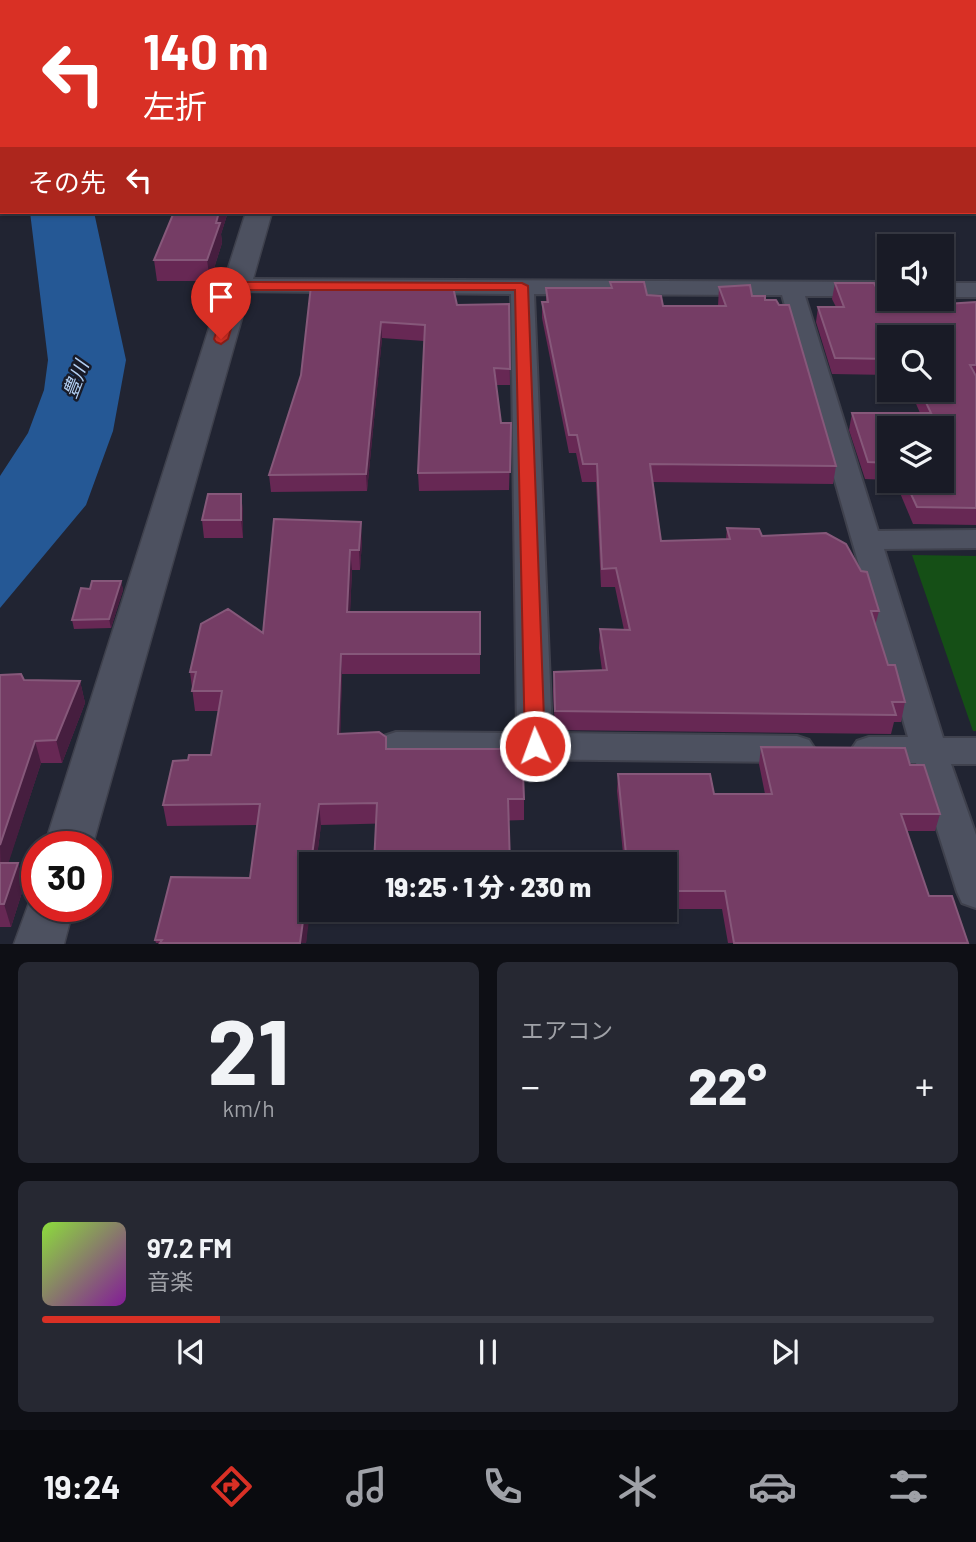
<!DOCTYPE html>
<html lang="ja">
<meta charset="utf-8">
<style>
body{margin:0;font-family:Barlow,"Noto Sans JP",sans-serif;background:#262832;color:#f1f3f6;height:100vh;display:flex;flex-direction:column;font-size:26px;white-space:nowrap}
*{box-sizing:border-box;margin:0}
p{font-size:23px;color:#9fa1a7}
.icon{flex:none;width:38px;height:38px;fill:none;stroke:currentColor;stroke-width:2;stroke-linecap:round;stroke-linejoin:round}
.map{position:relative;height:944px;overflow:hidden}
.panel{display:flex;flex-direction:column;gap:18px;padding:18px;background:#0e0f15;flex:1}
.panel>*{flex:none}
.top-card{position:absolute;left:0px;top:0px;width:976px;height:214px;box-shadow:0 2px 5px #0004,0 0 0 2px #373943;background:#d93025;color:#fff;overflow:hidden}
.buttons{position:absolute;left:877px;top:234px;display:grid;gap:14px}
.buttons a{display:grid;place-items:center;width:77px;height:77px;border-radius:0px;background:#191b26;box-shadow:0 2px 5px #0004,0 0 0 2px #373943;font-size:35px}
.speed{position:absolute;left:21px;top:831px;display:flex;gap:14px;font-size:35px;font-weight:700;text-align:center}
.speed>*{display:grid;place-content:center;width:91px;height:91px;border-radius:50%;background:#191b26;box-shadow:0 2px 5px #0004,0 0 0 2px #373943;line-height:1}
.speed .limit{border:10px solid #d22;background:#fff;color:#111}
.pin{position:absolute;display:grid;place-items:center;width:60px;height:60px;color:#fff;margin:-72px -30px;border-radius:50% 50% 50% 0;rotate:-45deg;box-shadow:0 0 7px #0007}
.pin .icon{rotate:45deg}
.me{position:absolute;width:77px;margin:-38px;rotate:358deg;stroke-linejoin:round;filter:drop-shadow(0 0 5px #0008)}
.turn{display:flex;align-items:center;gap:24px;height:147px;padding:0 28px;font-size:32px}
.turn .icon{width:91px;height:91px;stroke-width:2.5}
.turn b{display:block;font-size:49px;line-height:60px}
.then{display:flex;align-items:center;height:66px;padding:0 28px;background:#0003;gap:14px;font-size:26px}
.big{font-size:52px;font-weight:800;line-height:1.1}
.panel .tile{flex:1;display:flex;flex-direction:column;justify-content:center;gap:10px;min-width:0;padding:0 24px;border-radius:10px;background:#262832}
.panel .dial{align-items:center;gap:0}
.dial b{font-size:91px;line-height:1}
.song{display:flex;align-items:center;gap:21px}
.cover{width:84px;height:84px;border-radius:10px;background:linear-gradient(135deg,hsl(90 70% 55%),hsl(290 70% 35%))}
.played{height:7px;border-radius:4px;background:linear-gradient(90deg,#d93025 20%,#373943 20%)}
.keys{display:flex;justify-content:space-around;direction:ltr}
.heat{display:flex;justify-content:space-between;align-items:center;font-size:38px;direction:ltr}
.panel .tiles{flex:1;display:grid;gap:18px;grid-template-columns:1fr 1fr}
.tile:last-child{grid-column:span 2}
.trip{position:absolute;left:299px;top:852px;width:378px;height:70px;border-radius:0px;background:#191b26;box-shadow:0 2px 5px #0004,0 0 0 2px #373943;font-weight:800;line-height:70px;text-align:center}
.menu{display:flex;height:112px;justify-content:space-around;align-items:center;background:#0a0b0f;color:#9fa1a7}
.menu .icon{width:49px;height:49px}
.menu .on{color:#d93025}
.menu b{font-size:32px;color:#f1f3f6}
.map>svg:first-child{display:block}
.green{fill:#154f16}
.water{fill:#255895}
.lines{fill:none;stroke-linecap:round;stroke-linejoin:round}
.stream{fill:#255895;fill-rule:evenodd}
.minor-casing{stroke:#3f414d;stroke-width:4}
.tertiary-casing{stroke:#3f414d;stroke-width:3}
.minor{fill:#4d5160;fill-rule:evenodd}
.tertiary{fill:#4d5160;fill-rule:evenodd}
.wall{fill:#672854}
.shaded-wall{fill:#461e3f}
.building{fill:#753d65;stroke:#86587a;stroke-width:2}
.route{fill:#d93025;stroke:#8d1f18;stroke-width:2}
.labels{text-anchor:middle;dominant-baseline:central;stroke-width:5;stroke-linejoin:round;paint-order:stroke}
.water-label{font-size:19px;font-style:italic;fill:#b3cff2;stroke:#181b28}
</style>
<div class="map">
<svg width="976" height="944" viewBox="0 0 976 944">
<rect width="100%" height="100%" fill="#212432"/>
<path class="green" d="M912,555l64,1v175h-3z"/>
<path class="water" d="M30,212h64l32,148 -13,71 -27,74 -86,103v-132l28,-43 16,-43 4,-30z"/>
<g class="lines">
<path class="stream" d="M975,71h1v4h-1z"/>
<g class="minor-casing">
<path id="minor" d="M237,279l652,3v14h-84l73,235 98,-1v18l-92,1 59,189h33v26h-25l25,71v73l-14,-5 -5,-11 -41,-129h-47l-12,-4 -6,-9 6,-9 12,-4h39l-126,-442 -248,-1 18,439 245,3 12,4 6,9 -6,9 -12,4 -401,-4 -12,-4 -6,-9 6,-9 12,-4 121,1 -6,-439 -282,-3 -4,-5 4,-5z
M942,283h34v14h-34z"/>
</g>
<g class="tertiary-casing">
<path id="tertiary" d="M315,0h20l-21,2z
M0,146h2v14h-2z
M246,212h26l-180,635h-48z
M37,890v16h37l-10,38h-50l19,-52z"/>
</g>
<use href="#minor" class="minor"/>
<use href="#tertiary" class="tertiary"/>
</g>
<path class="wall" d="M417,0h43v2h-41z
M768,0h144l1,2h-144z
M975,80h1v101h-1z
M174,212h54l-7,22 1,9 -12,38h-53l-3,-21z
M610,282l37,13 16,11h55l1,-19 46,13 71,166 -3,18 -181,-2 9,59 65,-2 1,-11 35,8 117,75 -4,15 13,39 17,37 -4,20h-7l-3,12 -336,-4 -2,-39 1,-19 48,-2 -3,-22 1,-19 24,1 -9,-43h-14l-5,-105h-14l-6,-29h-7l-27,-135v-16h4v-14h64z
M835,283l41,4 39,19 61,-4v223l-63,-1 -18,-43h47l-53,-52v51l-24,-1 -16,-49 3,-17h68l-10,-23h32l-53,-52v37l-57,-1 -16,-52 2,-15h18l-4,-8z
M311,286l146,19 52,-1 1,81h-14l5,38h10l-2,67 -90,1 -1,-18 6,-132 -42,-3 -15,153 -96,1 -2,-17 32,-100z
M241,494l2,18v26h-39l-2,-18z
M274,519l88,22 -2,29h-8l-2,42h130v62h-138l-2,60 47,15 137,50v21l-203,5 -5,39h-4l-6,79h-150l-1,-3 95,-62 7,-53 -90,1 -4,-21 25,-45 23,-5 8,-44h-24l-5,-39 73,-39z
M121,581l2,9 -12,38 -37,1 -2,-9 18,-31z
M0,675l24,5 56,1 5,22 -23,60h-21l-33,100h10l6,23 -13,41h-11z
M761,747l149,18 30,49 -5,17h-28l22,65 39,47h-240l-6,-34h-57v-45h-41l-7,-73 1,-17 96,20h51l-6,-30z"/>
<path class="shaded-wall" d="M219,212h9l-7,22 1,9 -12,38 -3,-21 9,-37z
M381,322l1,16 -15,153 -1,-17z
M241,494l2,18v26l-2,-18z
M361,522l1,19 -2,29 -1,-20z
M350,550l2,20 -3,63 -2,-21z
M121,581l2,9 -12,38 -2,-9z
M341,654l1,20 -2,81 -2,-21z
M80,681l5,22 -23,60 -6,-23z
M35,741l6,22 -40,123 -1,-41z
M319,804l2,21 -5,39h-4v34l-6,45h-6z
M18,863l6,23 -13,41 -7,-23z"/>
<path class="building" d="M780,0h132l1,2h-132z
M975,80h1v75h-1z
M174,212h45l-3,11h4l-13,37h-53z
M610,282h34l3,13 14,1 2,10h63l-7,-19 31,-2 2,11h13v4h11l3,5h10l47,161 -186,-2 11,77 69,-2 -3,-11 32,1 3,7 64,-3 20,11 15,27 6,1 12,39h-8l17,54h7l10,37h-13l4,13 -341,-4 -1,-39 53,-2 -7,-41 30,1 -14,-62 -14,1 -5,-105h-14l-6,-29h-8l-27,-133h6l-2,-14h66z
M835,283h39l2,4h13v12h23l3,7 61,-4v63h-6l6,11v132l-59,-1 -12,-26h37v-52h-53v34l-21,-1 -16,-49h79l-11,-23h22v-52h-53v21l-54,-1 -17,-51h26z
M311,286l142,1 4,18 52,-1 1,65 -16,-1 7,55h10l-1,49 -92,1 7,-148 -44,-3 -15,152 -97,1 32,-100z
M208,494h33v26h-39z
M274,519l87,3 -2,28h-9l-3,62h133v42h-139l-3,80 41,-2 7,5v12h136l2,50h-16l2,65h-136l3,-61 -58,1 -19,139h-140l2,-3h-7l16,-63 79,1 10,-74 -97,1 10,-44 15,-1 1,-5h22l11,-64h-30l4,-19h-6l11,-48 27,-15 35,24z
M92,581h29l-12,38 -37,1 9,-32 9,1z
M21,674l3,6 56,1 -24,59 -21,1 -35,104v-170z
M761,747l144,1 5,17h14l16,49h-39l28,82h23l16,47h-234l-9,-52h-60v-27h-38l-9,-90h92l4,20h58z
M0,863h18l-14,41h-4z"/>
<path class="route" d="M237,282l285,1 6,3 17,460 -3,6 -7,2 -7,-2 -3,-6 -10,-456h-272l-15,49 -7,5 -5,-2 -2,-3 17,-53z"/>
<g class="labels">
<g class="water-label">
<text transform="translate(75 379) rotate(-69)">豊川</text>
</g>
</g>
</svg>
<div class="buttons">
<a><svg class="icon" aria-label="sound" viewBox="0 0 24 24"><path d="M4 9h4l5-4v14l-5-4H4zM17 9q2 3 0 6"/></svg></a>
<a><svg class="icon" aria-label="search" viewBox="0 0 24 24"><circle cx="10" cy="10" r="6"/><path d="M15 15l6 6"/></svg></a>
<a><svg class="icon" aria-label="layers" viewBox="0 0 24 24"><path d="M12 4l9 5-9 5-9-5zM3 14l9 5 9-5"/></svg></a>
</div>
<div class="speed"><div class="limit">30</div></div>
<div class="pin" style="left:221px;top:339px;background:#d93025"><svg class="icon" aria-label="arrive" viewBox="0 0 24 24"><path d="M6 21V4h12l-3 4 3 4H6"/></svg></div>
<svg class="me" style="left:535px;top:746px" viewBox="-20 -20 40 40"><circle r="17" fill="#d93025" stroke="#fff" stroke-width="3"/><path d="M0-11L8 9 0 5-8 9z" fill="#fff"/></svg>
<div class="trip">19:25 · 1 分 · 230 m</div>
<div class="top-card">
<div class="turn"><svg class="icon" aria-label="left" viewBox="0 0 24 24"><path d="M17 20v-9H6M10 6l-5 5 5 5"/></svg><div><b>140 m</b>左折</div></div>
<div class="then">その先<svg class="icon" aria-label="left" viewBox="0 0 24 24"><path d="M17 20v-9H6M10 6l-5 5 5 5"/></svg></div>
</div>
</div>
<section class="panel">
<div class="tiles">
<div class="tile dial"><b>21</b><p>km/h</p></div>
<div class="tile"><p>エアコン</p>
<div class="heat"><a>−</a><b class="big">22°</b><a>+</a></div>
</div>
<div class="tile">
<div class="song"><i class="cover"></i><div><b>97.2 FM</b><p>音楽</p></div></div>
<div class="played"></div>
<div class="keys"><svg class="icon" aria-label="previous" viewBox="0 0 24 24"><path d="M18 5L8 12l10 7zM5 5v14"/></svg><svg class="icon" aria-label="pause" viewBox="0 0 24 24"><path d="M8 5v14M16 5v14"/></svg><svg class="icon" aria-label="next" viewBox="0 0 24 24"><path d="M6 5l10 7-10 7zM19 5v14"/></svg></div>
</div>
</div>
</section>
<nav class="menu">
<b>19:24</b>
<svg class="icon on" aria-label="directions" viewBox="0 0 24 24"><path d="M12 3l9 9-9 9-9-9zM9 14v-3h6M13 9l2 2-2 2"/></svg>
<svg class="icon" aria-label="music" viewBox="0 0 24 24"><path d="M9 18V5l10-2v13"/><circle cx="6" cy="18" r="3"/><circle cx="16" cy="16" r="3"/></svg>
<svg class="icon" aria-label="phone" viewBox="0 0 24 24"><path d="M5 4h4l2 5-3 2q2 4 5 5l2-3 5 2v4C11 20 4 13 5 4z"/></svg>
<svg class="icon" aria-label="climate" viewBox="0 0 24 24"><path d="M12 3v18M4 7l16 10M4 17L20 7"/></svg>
<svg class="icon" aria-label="car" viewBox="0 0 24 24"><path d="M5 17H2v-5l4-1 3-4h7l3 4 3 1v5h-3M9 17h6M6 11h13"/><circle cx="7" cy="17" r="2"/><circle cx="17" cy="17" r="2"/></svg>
<svg class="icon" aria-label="filters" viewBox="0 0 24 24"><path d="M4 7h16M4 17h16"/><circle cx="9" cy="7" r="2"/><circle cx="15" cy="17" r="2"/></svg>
</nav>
